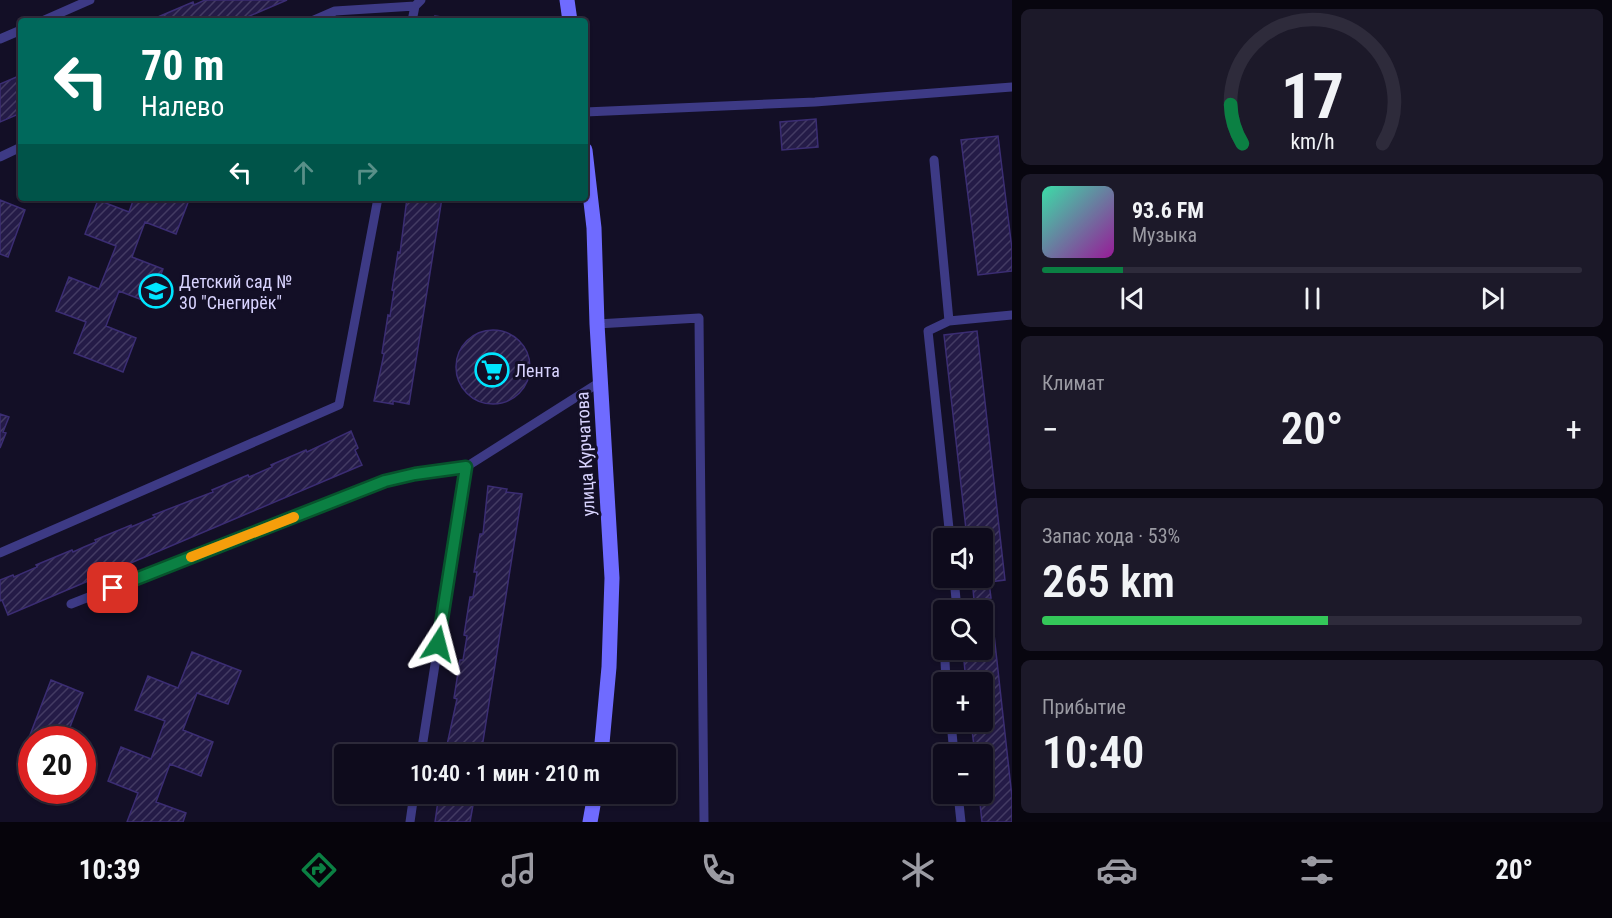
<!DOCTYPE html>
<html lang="ru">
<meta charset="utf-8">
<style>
body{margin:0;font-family:"Roboto Condensed",sans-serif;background:#1c1929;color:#f1f3f6;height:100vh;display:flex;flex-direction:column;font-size:22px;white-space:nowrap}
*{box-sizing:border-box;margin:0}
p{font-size:20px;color:#9b9ba3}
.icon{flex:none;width:33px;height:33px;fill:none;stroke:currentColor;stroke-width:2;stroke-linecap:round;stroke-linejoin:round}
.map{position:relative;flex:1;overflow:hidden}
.details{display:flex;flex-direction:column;gap:9px;padding:9px;background:#08060f;width:600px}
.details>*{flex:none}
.top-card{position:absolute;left:18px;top:18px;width:570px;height:183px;border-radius:6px;box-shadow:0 2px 4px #0004,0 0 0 2px #2e2b3b;background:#00695c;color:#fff;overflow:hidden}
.tools{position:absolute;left:933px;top:528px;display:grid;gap:12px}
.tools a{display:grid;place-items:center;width:60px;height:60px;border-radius:6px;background:#0e0b1c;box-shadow:0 2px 4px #0004,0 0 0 2px #2e2b3b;font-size:30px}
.speed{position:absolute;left:18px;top:726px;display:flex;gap:12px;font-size:30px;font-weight:700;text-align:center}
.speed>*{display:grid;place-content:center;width:78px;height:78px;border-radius:50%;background:#0e0b1c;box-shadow:0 2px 4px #0004,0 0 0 2px #2e2b3b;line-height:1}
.speed .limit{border:9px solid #d22;background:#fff;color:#111}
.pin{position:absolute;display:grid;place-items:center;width:51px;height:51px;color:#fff;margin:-26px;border-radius:12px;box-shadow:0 3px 9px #0006}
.me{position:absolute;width:66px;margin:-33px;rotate:9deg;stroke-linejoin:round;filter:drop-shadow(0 0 4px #0008)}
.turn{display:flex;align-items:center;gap:21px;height:126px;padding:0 24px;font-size:27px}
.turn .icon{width:78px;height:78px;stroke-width:2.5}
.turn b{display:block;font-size:42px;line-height:51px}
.lanes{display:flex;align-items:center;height:57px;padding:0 24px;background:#0003;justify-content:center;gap:30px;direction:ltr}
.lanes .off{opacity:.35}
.big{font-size:45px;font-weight:600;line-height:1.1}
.details .widget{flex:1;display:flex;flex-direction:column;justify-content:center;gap:9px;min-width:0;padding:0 21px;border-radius:9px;background:#1c1929}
.details .dial{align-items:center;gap:0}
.dial svg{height:156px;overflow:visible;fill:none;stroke:#2e2b3b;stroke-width:7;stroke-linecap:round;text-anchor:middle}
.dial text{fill:#f1f3f6;stroke:none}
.song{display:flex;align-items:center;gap:18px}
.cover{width:72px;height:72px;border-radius:9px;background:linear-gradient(135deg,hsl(160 70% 55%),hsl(300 70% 35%))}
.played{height:6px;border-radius:3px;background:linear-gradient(90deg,#0b8043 15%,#2e2b3b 15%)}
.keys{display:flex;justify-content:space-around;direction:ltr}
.heat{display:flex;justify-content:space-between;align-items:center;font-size:33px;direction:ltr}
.charge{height:9px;border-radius:4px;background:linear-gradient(90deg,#34c759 53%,#2e2b3b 0)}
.trip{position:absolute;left:334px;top:744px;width:342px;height:60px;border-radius:6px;background:#0e0b1c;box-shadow:0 2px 4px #0004,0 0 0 2px #2e2b3b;font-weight:600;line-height:60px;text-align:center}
.menu{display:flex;height:96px;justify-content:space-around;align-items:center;background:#06040b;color:#9b9ba3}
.menu .icon{width:42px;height:42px}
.menu .current{color:#0b8043}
.menu b{font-size:27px;color:#f1f3f6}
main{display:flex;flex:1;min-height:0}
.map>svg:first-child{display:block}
.building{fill:url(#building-hatch);stroke:#3b2d73;stroke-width:1.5}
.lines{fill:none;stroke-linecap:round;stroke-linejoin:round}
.service{stroke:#3d3a85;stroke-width:9}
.secondary{stroke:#6f6bff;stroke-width:15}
.route-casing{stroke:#07532c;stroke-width:15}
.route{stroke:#0b8043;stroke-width:10}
.slow{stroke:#f59e0b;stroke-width:10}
.labels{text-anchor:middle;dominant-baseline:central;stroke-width:6;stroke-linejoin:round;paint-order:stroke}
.poi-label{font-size:18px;fill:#d9d4ff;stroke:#130f26;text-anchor:start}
.street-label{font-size:18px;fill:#d9d4ff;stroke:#130f26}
</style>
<main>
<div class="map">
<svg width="1012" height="822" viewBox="0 0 1012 822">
<defs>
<pattern id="building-hatch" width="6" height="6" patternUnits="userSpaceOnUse" patternTransform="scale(1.5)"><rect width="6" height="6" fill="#241b47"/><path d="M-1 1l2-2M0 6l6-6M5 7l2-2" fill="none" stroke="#433b63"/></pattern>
</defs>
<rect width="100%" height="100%" fill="#130f26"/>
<path class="building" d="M205,0h82l-49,21h-83l4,-2 -1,-2 35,-15 1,3z
M435,16l19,3v2h-19z
M19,76l2,2v35l-21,9v-38z
M816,119l2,28 -36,3 -2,-28z
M998,136l14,113v22l-34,4 -17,-135z
M134,198h49l6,2 -13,34 -31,-12 -13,35 31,12 -13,34 -31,-12 -13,35 30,12 -13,34 -49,-19 12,-31 -30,-11 13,-34 30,12 17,-43 -31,-12 13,-34 31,12z
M407,198h35l-33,206 -16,-3v3l-19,-3 10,-47 -2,-1 6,-38 2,1 2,-13 2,-12 -2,-1 6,-38 2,1z
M0,200l25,10 -17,47 -8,-3z
M456 367a37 37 0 1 1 74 0a37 37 0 1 1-74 0Z
M977,331l28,249 -16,2 2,16 -17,2 -2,-22h10v-40h-15l-23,-203z
M0,414l9,3 -6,15 3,1 -6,15z
M351,431l7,17 -3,2 7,15 -354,150 -6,-15 -2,1v-21l13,-5 1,2 23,-10 -1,-2 36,-15 1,2 11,-5 12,-5 -1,-2 36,-15v2l24,-10 -2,-2 60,-23 -1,-2 36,-15 1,2 23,-10 -1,-2 35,-15 1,2z
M488,486l19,3 -1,3 16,2 -41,260h-36l12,-55 -3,-1 6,-38h3l4,-24 -3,-1 6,-38h3l4,-25h-3l6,-38h3z
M990,598l22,199v25h-30l-3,-28h3v-40h-7l-4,-32h11v-40h-16l-3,-32h19v-40h-24l-1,-8z
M192,652l49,19 -13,33 -31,-11 -14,37 30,12 -12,34 -31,-12 -14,38 30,11 -3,9h-56l11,-29 -30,-12 13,-34 30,12 14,-38 -30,-11 13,-34 30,12z
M51,680l32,13 -18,47h-33v4l-5,-1z
M439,794h36l-5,28h-35z"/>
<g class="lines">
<path class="service" d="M42,21l48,-21
M312,21l23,-10 80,-5 6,-6
M412,21l3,-15
M0,39l21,-9
M585,112l230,-10 197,-15
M0,157l21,-10
M934,160l15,161 63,-6
M949,321l-21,10 22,207
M597,324l102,-6 5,504
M0,553l339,-148 39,-207
M954,578l3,32
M71,604l314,-123 30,-7 51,-7
M944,640l2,42
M951,722l3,32
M421,754l45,-287 134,-85
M958,794l3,28
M410,822l4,-28"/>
<path class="secondary" d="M567,0l3,21
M585,150l9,78 3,96 15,254 -3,89 -8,87
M590,822l5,-28"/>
</g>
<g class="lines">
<g class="route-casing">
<path id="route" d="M113,588l272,-107 30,-7 51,-7 -28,177"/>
</g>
<use href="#route" class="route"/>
<path class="slow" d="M191,557l103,-40"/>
</g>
<defs>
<g id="school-ring" transform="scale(1.725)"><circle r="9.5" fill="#130f26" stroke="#00e5ff" stroke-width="1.5"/><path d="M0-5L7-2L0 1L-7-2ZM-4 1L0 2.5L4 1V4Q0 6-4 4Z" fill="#00e5ff"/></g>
<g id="supermarket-ring" transform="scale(1.725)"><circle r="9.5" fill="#130f26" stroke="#00e5ff" stroke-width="1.5"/><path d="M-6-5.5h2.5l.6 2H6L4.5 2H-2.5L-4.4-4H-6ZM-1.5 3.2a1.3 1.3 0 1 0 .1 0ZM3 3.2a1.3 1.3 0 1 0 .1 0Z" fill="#00e5ff"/></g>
</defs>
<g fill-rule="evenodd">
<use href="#school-ring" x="156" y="291"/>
<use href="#supermarket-ring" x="492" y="370"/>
</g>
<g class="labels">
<g class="poi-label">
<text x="179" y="281">Детский сад №<tspan x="179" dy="21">30 "Снегирёк"</tspan></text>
<text x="515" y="370">Лента</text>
</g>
<g class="street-label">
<text transform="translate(585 454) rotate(-93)">улица Курчатова</text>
</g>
</g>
</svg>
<div class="tools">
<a><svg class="icon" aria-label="sound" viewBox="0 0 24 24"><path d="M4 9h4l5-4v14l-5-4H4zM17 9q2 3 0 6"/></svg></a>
<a><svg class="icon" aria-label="search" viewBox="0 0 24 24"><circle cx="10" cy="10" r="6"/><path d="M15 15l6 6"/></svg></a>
<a>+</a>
<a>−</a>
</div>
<div class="speed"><div class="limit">20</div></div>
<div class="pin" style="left:113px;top:588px;background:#d93025"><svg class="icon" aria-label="arrive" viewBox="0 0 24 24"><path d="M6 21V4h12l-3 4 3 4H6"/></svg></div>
<svg class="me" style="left:438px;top:644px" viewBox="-20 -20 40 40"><path d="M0-17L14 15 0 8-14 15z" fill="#0b8043" stroke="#fff" stroke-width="4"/></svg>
<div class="trip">10:40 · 1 мин · 210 m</div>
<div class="top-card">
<div class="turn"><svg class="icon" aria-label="left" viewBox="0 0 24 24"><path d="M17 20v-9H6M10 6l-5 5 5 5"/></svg><div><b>70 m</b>Налево</div></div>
<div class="lanes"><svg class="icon" aria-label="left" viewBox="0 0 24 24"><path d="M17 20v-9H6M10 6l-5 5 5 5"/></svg><svg class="icon off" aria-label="ahead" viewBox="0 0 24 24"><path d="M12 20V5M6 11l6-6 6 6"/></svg><svg class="icon off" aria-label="right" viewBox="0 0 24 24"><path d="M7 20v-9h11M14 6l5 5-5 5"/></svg></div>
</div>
</div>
<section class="details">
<div class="widget dial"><svg viewBox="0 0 100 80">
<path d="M14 69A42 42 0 1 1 86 69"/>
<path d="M14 69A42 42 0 0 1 8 49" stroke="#0b8043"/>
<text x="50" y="56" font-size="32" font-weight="700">17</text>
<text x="50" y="72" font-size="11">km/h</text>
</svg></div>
<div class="widget">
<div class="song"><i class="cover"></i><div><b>93.6 FM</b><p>Музыка</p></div></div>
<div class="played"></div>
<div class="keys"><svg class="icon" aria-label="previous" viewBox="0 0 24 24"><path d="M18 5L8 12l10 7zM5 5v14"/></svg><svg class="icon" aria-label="pause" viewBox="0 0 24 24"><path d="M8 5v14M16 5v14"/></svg><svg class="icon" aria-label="next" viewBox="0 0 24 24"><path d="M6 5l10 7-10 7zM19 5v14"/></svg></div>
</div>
<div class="widget"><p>Климат</p>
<div class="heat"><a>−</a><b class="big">20°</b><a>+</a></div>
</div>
<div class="widget"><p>Запас хода · 53%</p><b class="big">265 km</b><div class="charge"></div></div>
<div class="widget"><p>Прибытие</p><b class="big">10:40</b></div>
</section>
</main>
<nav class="menu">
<b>10:39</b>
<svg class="icon current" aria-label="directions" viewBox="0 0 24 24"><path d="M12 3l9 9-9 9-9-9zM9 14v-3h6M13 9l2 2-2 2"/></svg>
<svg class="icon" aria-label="music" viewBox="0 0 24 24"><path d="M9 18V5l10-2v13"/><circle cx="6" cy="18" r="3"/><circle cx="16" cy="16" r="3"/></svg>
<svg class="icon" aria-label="phone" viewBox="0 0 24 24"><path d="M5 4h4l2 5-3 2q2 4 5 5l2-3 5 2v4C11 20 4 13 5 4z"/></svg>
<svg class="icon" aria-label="climate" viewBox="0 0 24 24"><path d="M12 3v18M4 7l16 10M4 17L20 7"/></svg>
<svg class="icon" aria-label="car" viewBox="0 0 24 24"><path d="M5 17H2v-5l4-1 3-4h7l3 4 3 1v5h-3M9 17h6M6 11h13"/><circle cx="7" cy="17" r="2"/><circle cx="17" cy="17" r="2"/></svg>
<svg class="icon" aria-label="filters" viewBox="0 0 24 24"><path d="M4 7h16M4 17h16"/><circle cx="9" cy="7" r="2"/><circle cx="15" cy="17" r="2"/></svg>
<b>20°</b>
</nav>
